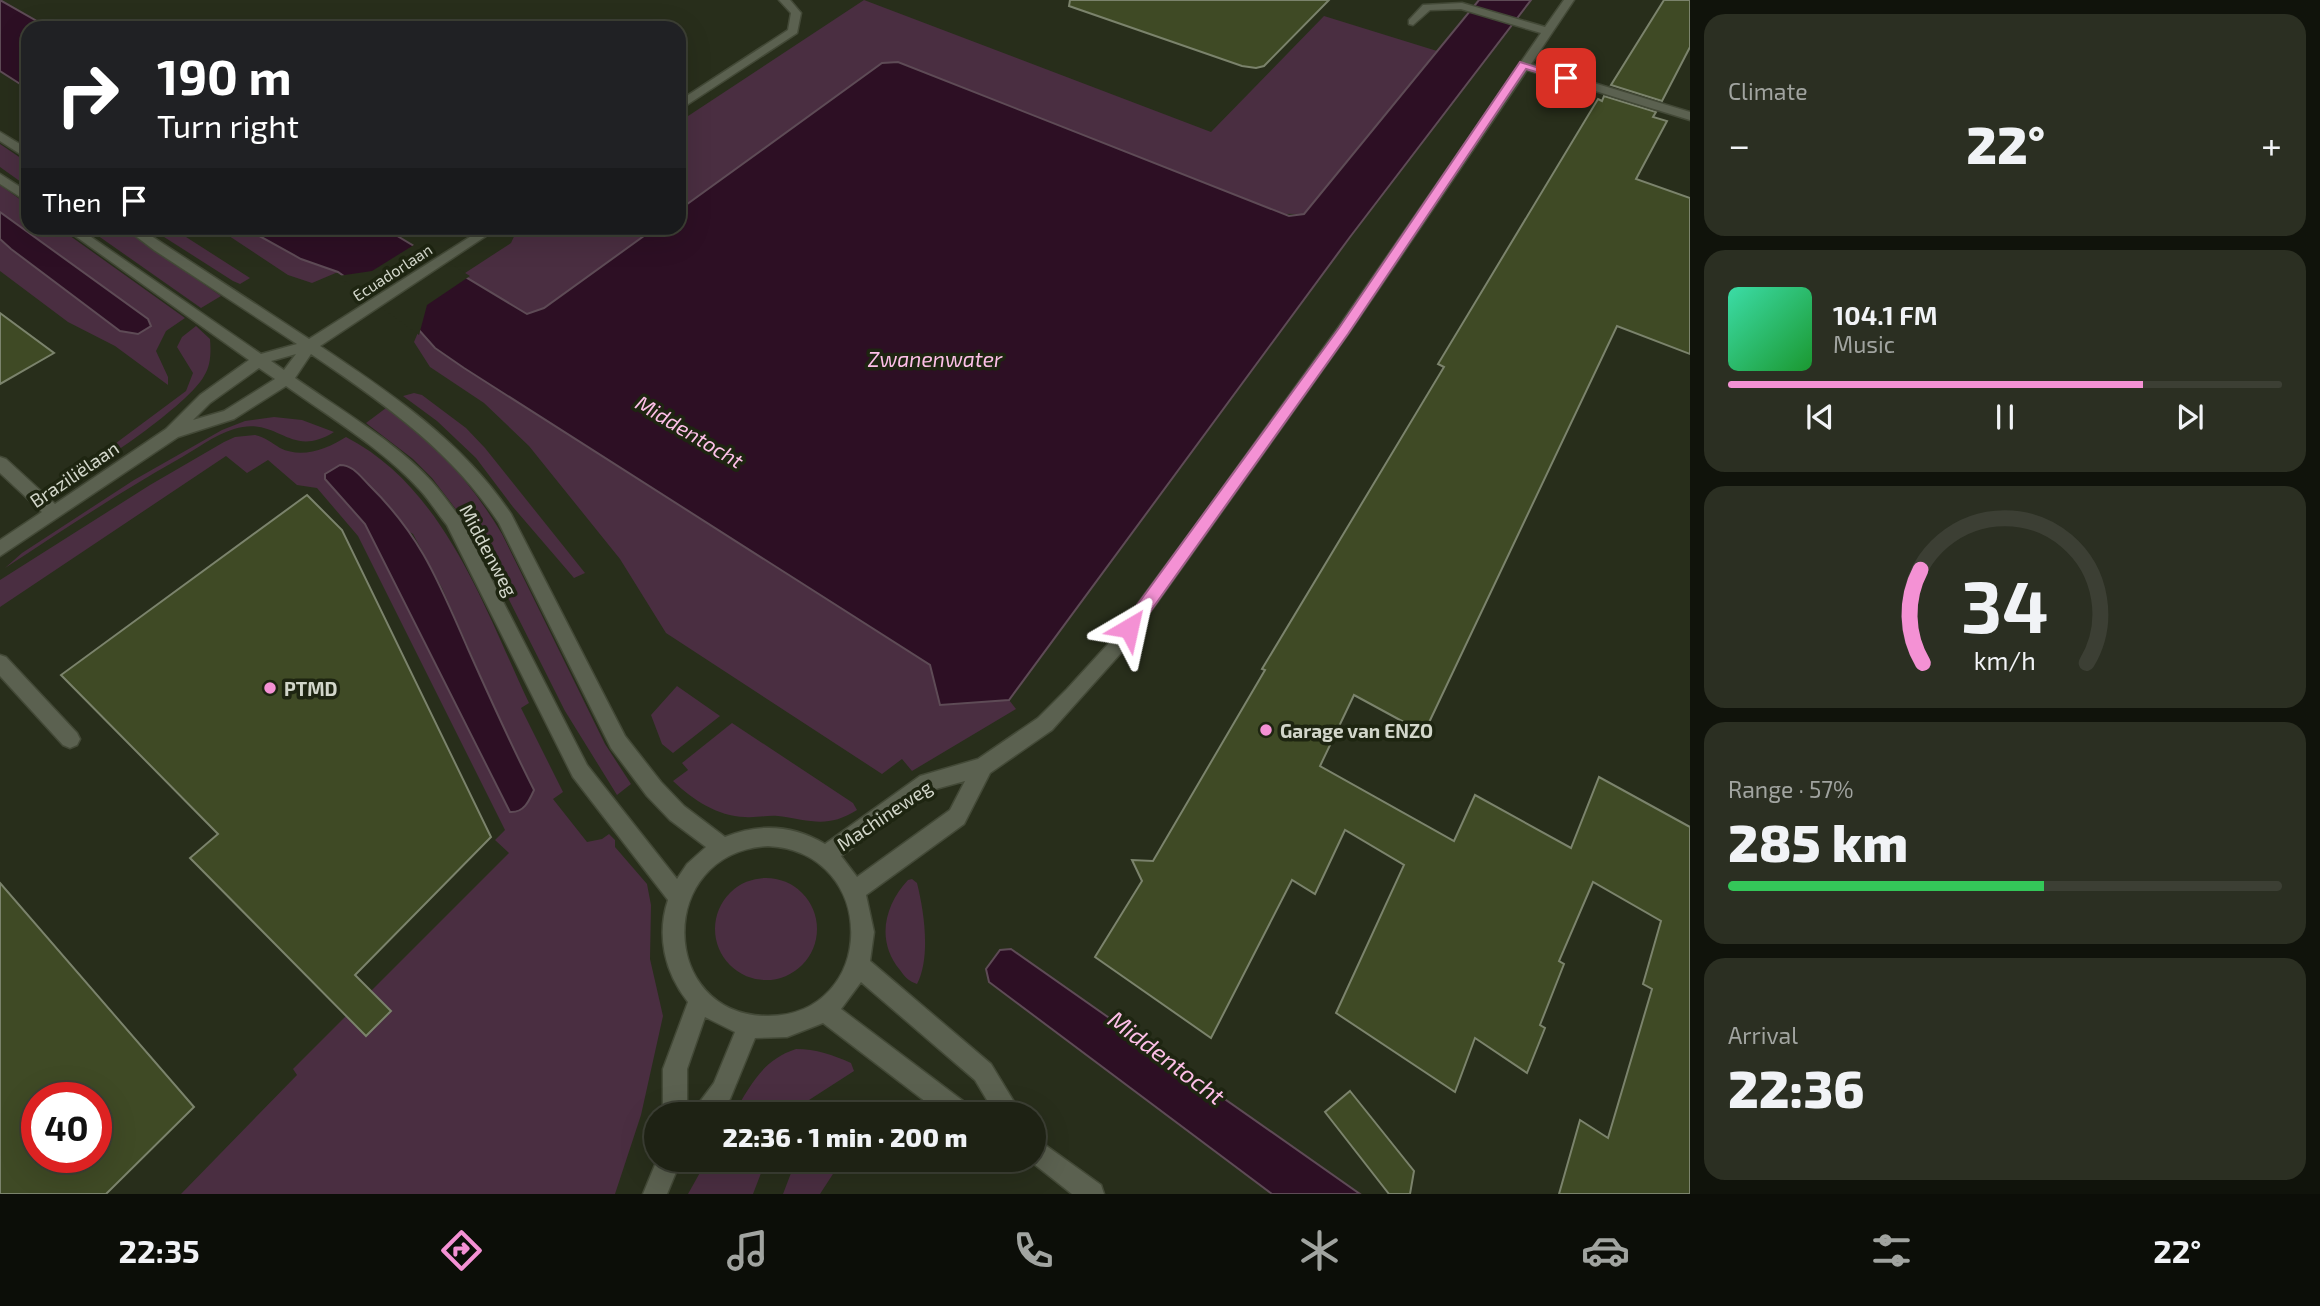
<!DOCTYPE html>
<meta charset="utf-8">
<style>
body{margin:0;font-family:"Exo 2",sans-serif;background:#2b2f22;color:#f1f3f6;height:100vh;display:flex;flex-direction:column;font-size:26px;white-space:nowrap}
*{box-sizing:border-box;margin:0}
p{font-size:23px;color:#a1a4a0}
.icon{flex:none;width:38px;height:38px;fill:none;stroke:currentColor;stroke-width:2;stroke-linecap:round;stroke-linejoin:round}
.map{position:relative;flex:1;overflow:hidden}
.drawer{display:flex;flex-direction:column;gap:14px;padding:14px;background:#10130b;width:630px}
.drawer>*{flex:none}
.guide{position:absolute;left:21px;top:21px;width:665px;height:214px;border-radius:21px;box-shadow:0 7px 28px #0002,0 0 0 2px #3c3f34;background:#202124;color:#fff;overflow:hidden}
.speed{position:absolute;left:21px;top:1082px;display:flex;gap:14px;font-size:35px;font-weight:700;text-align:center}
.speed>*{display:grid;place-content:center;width:91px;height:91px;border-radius:50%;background:#1e2214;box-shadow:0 7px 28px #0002,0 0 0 2px #3c3f34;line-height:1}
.speed .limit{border:10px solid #d22;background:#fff;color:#111}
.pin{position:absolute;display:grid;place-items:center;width:60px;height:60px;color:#fff;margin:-30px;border-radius:14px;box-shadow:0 4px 10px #0006}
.me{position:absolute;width:77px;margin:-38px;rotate:36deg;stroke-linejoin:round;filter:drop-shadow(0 0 5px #0008)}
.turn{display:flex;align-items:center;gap:24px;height:147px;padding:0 21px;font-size:32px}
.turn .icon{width:91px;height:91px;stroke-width:2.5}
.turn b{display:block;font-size:49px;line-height:60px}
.then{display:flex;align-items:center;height:66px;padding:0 21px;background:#0003;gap:14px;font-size:26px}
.big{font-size:52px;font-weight:800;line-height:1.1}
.drawer .card{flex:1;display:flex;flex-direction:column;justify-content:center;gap:10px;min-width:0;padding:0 24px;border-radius:21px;background:#2b2f22}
.drawer .dial{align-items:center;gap:0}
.dial svg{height:182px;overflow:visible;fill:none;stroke:#3c3f34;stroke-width:7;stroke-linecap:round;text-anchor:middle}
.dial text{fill:#f1f3f6;stroke:none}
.song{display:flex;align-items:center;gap:21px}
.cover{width:84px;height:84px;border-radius:10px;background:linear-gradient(135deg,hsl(160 70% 55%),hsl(130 70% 35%))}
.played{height:7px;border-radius:4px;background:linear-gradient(90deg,#f491d4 75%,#3c3f34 75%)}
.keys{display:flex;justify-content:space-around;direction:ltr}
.heat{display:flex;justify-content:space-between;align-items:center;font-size:38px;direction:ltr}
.charge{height:10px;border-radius:5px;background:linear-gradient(90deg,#34c759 57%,#3c3f34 0)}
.trip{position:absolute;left:644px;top:1102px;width:402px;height:70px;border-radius:35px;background:#1e2214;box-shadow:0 7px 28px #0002,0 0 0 2px #3c3f34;font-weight:800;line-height:70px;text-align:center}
.tab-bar{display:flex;height:112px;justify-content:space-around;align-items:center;background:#0c0e08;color:#a1a4a0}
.tab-bar .icon{width:49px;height:49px}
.tab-bar .current{color:#f491d4}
.tab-bar b{font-size:32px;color:#f1f3f6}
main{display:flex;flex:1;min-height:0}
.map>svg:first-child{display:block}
.green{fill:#4a2e41;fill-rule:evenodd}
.water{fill:#2d0f24;stroke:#5e4b56;stroke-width:2}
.pier{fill:#282e1b}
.building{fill:#3f4a25;stroke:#7b836c;stroke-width:2;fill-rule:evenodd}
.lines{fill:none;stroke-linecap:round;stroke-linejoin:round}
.minor-casing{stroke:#434937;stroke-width:3}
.minor{fill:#5b6150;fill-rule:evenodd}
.route{fill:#f491d4;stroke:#9f5e8a;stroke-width:2}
.poi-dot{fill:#f491d4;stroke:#1e2511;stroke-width:2.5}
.labels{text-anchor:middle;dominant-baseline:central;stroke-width:7;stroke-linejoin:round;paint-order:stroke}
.far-street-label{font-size:16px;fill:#d2d6ca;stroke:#1e2511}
.street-label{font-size:19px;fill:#d2d6ca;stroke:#1e2511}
.poi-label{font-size:19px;font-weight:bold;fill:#d2d6ca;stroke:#1e2511;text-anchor:start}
.water-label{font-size:21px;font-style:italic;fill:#fdbfe7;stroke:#1e2511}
.near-water-label{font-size:24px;font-style:italic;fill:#fdbfe7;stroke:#1e2511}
</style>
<main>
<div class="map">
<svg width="1690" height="1194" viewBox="0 0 1690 1194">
<rect width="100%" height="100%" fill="#282e1b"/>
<path class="green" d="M864,0l347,132 113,-116 113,35 -133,163 -625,-4v-88z
M0,144l28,19v24l-28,-20z
M0,185l28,20v23h31l126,90 -19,13 -10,20 12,26v8l-53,-39 -47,-24 -68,-51v-32l120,92 28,-12 -148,-107z
M87,228h35l99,68 -20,12z
M150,228h22l78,50 -10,6 -7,-3z
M217,228h28l56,31 37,13 -26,11 -24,-8z
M518,228h137l-111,80 -17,6 -65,-39 49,-32z
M196,326l14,13c1,13 1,26 -6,37 -14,27 -110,94 -139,105l121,-90 7,-18 -16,-26 5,-10z
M419,330l16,19 29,19 466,297 10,39 69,-4 7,9 -104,62 -10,-12 -20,15 -216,-141 -46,-74 -91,-113 -45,-43 -54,-36 -16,-25z
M414,393l8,2 44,33 19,20 100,125 -11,5 -61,-71 -37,-49 -39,-37 -34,-25z
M386,408c49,33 86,76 116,126l103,210 26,40 -14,11 -52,-84 -87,-173 -46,-60 -19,-19 -47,-36z
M274,417l28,3 32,12c-45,28 -56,-17 -100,-3 -20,6 -39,21 -57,31 -59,33 -115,71 -172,108l17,-15 112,-73 88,-50 23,-9z
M255,435c10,2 17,8 25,13 22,11 47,1 66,-11 99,51 138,171 183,266l-8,5 42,84 -10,7 34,43 15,-3 7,-5 6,6v7l32,37 4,21 -1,54 13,57 -22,99 -26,79h-434l116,-119 -4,-6 216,-216 -14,-13 10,-10 -147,-294 -41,-48 -20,-3 -29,-25 -21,13 -21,-17 -226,151v-27l150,-95 74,-43 11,-5zM325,479l88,55 29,54 67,152 25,49 -24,23 -145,-288z
M677,686l43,30 -47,37 -11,-9 -11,-29z
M732,723l121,80 4,7c-30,19 -47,10 -79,6 -11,-1 -22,2 -33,1 -28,-1 -52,-17 -72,-36l15,-11 -6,-7z
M715 929a51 51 0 1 1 102 0a51 51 0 1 1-102 0Z
M908,880l4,-1 5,4c7,28 14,74 0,101 -9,-3 -12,-7 -17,-14 -24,-29 -16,-64 8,-90z
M796,1049c20,0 37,6 55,14l3,8 -45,29 -16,15h-60c17,-29 29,-55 63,-66z
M707,1160h59l-13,34h-65z
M796,1160h46l-22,34h-37z"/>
<path class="water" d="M0,0l49,28h-21v61l-28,-18z
M1479,0h52l-181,237 -341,463 -69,5 -10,-40 -466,-297 -29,-20 -16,-18 -81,-58 -37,-13 -56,-31h139l143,86 17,-6 111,-80h24v-18l203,-147 16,-1 391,154 15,-2z
M0,212l148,107 3,7 -13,8 -18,-3 -109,-82 -11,-10z
M340,465c13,0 20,11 29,20 53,52 70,98 99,164 21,47 42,94 66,141 -5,11 -10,23 -24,22l-145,-288 -40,-45v-5z
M1011,949l349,245h-88l-283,-212 -3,-13 14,-19z"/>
<path class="pier" d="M417,243l53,33 -43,29 -8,30 -81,-59 34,-5z"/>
<path class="building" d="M1070,0h259l-65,66 -8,2 -14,-2 -173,-60z
M1664,0h26v47l-28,54 -51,-16z
M1604,96l52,16 -3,5 14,4 -31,58 54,19v156l-73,-28 -193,407 -70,-38 -34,71 134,75 21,-46 96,53 28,-71 91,50v367h-131l21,-74 28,18 44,-149 -9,-5 18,-63 -68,-39 -34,79 5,3 -24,61 5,3 -18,45 -52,-35 -20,54 -119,-79 68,-148 -59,-35 -30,64 -23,-14 -81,158 -116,-81 47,-76 -10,-21 21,1 112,-191 -3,-1 182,-302 -6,-3 160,-265 4,2z
M0,313l54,40 -54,31z
M307,495l35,35 149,307 -136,138 36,36 -25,25 -176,-178 28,-24 -157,-159z
M0,883l194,224 -88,87h-106zM37,1097h59v60h-59z
M1350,1091l64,80 -4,23h-21l-64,-82z"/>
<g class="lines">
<g class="minor-casing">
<path id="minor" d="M779,0h11l11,13 -4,20 -118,77v-9l109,-71 3,-17z
M1564,0h10l-43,64 159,48v8l-163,-50 -179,264 -227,319 -69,77 -62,43 -26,51 -98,71 8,37 -4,29 121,103 31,51h-26l-21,-35 -114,-98 -20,27 130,98 4,8h-32l-120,-92 -36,14 -32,1 -25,61 -13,16h-27l24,-32 21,-51 -30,-15 -18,52v46h-24v-46l25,-67c-23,-29 -32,-66 -20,-102l-95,-123 -126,-252c-9,-11 -17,-24 -27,-35 -36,-40 -90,-73 -134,-104l-52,33 -56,18 -178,119v-16l42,-28 -42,-39v-16l6,2 49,45 111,-75 34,-34 49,-35 -185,-132h14l183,126 36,-10 -143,-94 -29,-22h14l170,111 175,-111h14l-178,118c72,48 142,95 191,168l114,222 36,46 23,24 41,31c34,-14 68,-12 100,7l95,-68 58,-17 60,-41 29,-29 42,-46 87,-118 142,-197 203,-295 -80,-24 -31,1 -17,15 -4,-1v-4l14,-15 39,-2 83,24zM296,354l-12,16 -13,-9zM311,354c71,48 140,96 188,169l112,225 36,48 23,24 36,27 -19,17 -10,15 -90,-114 -128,-249c-9,-11 -17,-23 -27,-34 -35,-39 -94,-74 -137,-104zM259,368l16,11 -51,32 -31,9 17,-17zM965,781l-15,29 -93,67 -16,-21 91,-66zM768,846c113,6 109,170 0,170 -110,0 -113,-164 0,-170z
M0,132l28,17v10l-28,-18z
M0,174l28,18v10l-28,-18z
M0,655l6,2 71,76 3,6 -3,6 -7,3 -7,-3 -63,-69z
M1034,1137l67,48 3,9h-32l-43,-34h5z
M657,1160h24l-14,34h-24z"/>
</g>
<use href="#minor" class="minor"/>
</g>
<path class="route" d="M1520,62l51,16 -5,3 -40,-12 -178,265 -213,299h-11l-3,-5 3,-5 215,-295z"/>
<g class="poi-dot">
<circle cx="270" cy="688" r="7"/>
<circle cx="1266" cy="730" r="7"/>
</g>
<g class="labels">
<g class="far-street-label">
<text transform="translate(392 272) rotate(-33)">Ecuadorlaan</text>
</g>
<g class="street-label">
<text transform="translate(74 474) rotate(-34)">Braziliëlaan</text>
<text transform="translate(489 550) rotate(62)">Middenweg</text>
<text transform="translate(884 815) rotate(-34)">Machineweg</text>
</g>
<g class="poi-label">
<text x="284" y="688">PTMD</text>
<text x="1280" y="730">Garage van ENZO</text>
</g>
<g class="water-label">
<text x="935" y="358">Zwanenwater</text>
<text transform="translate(690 431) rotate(31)">Middentocht</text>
</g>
<g class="near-water-label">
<text transform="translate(1167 1057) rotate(37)">Middentocht</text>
</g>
</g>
</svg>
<div class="speed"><div class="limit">40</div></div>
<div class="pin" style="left:1566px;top:78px;background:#d93025"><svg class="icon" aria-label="arrive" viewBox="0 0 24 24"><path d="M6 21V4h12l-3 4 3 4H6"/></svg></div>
<svg class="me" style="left:1129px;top:628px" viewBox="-20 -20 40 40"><path d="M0-17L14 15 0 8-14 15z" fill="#f491d4" stroke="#fff" stroke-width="4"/></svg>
<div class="trip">22:36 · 1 min · 200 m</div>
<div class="guide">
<div class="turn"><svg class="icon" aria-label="right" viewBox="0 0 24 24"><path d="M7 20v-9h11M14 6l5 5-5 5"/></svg><div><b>190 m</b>Turn right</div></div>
<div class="then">Then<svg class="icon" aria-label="arrive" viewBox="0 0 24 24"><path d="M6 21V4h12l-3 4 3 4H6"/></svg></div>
</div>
</div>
<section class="drawer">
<div class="card"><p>Climate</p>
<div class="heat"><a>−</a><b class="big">22°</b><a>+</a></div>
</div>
<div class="card">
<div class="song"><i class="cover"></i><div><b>104.1 FM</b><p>Music</p></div></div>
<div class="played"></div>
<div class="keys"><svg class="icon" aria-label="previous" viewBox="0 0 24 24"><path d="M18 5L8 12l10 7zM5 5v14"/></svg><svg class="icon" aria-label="pause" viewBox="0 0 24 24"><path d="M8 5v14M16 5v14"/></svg><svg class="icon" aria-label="next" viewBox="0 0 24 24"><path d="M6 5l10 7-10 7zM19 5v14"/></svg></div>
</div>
<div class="card dial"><svg viewBox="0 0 100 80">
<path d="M14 69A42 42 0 1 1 86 69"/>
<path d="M14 69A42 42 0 0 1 13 28" stroke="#f491d4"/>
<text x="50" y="56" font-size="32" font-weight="700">34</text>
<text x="50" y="72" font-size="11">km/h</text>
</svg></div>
<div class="card"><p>Range · 57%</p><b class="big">285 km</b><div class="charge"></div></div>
<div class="card"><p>Arrival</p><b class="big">22:36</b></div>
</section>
</main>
<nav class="tab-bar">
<b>22:35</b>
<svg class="icon current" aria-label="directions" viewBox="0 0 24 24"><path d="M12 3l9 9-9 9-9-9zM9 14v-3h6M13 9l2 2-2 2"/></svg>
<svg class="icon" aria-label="music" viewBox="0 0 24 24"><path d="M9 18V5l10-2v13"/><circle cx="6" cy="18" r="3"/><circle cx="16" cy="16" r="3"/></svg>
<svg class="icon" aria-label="phone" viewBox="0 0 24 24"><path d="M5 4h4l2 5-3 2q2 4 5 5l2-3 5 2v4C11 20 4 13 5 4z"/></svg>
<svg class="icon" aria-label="climate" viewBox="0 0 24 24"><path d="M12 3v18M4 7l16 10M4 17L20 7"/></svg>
<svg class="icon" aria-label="car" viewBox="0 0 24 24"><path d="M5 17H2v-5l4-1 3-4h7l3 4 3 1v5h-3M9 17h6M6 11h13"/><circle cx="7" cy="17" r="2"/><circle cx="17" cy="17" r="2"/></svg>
<svg class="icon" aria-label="filters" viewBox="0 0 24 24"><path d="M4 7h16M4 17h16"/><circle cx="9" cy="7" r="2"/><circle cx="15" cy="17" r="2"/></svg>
<b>22°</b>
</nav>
